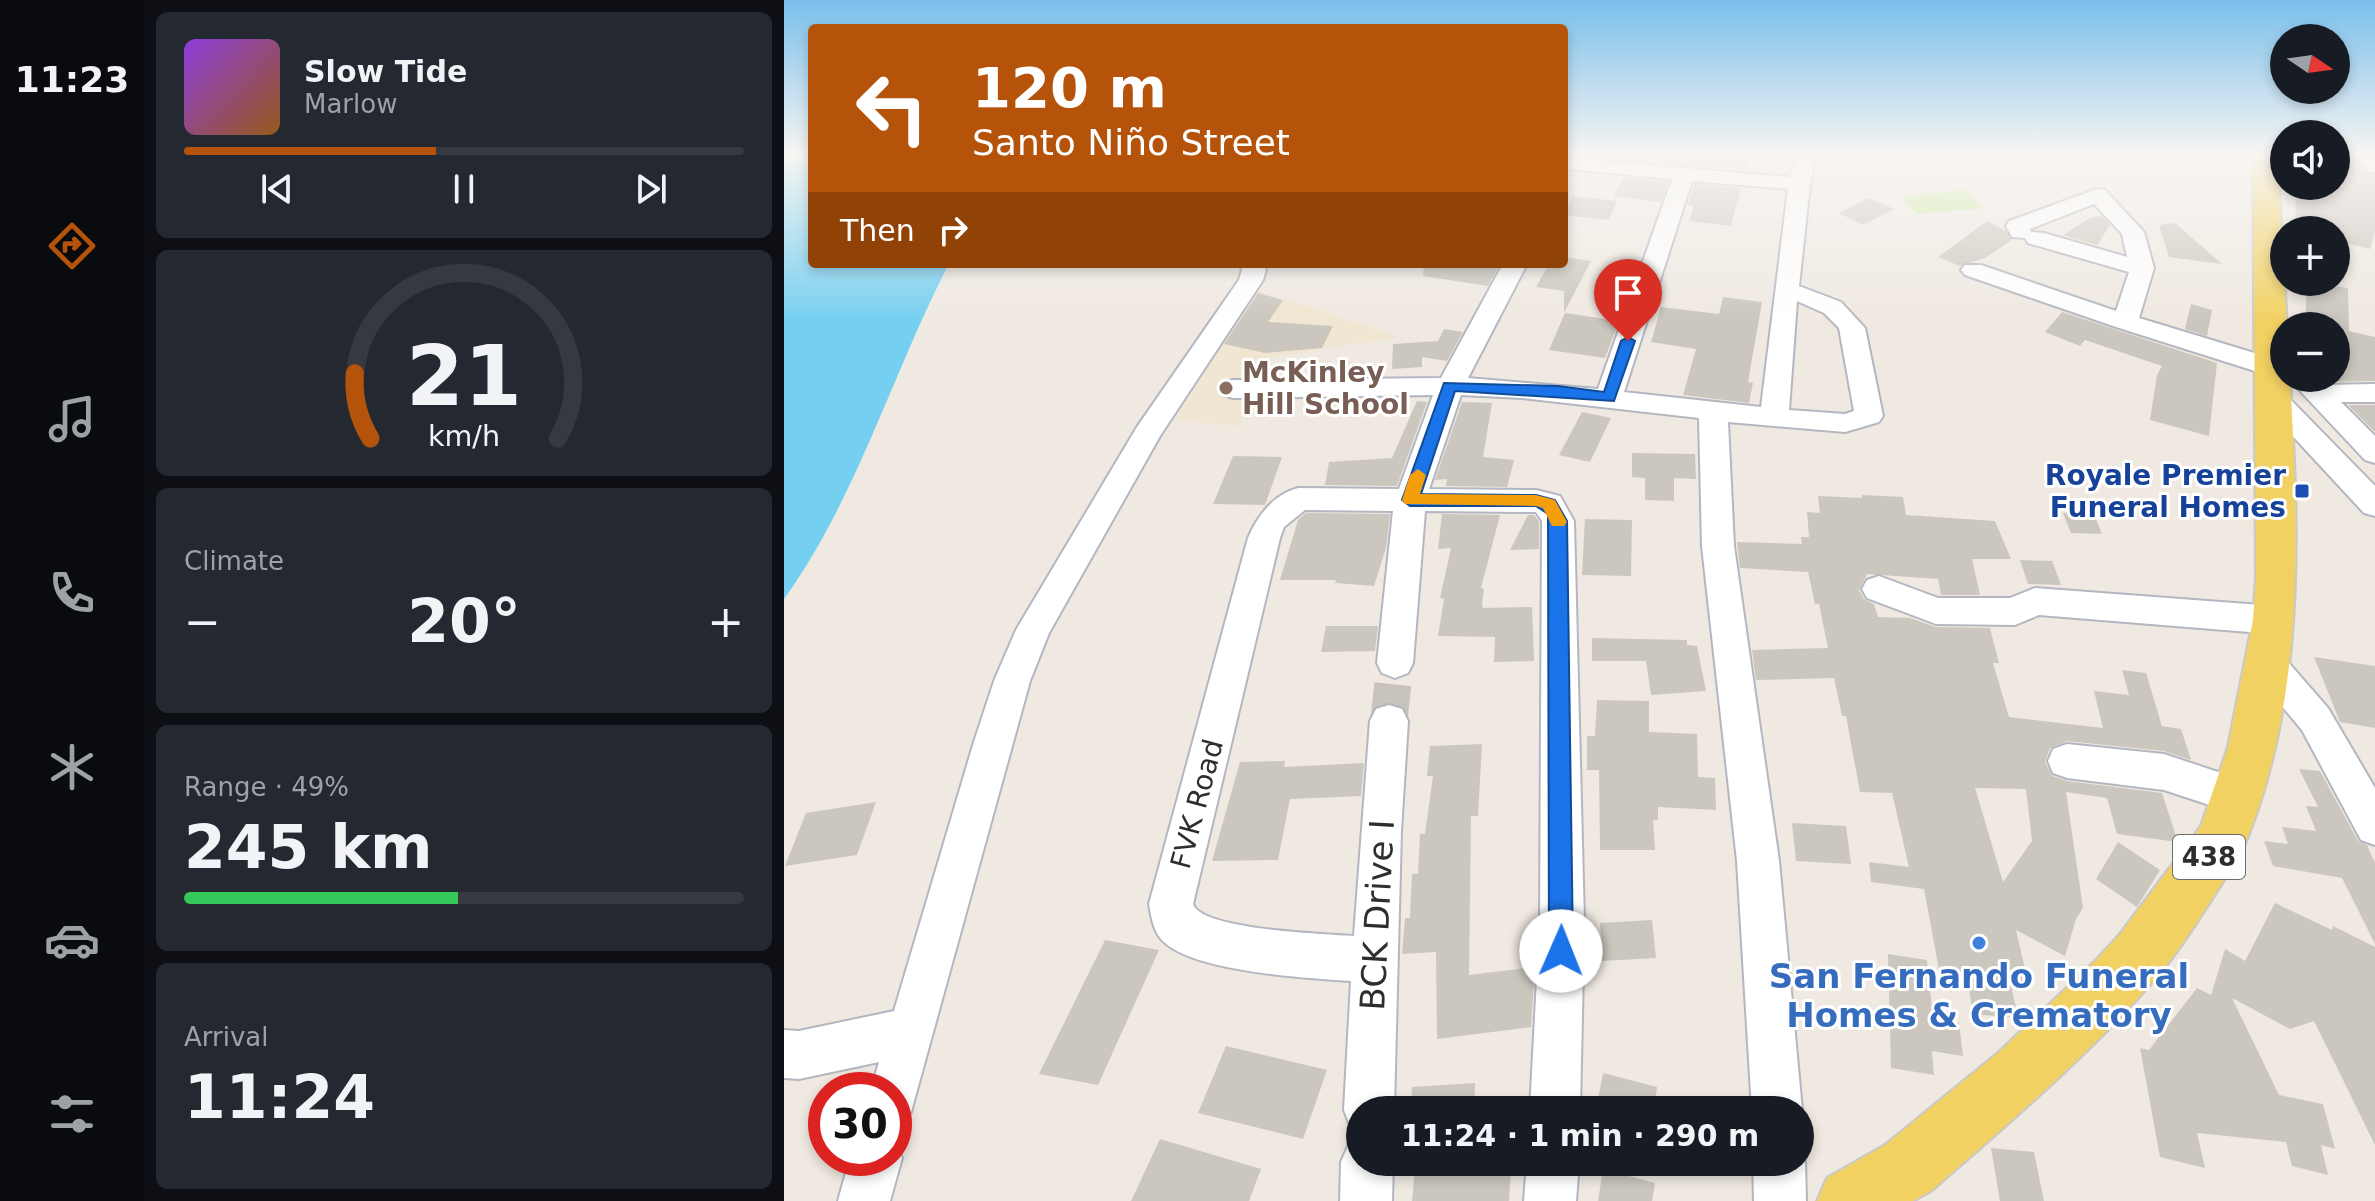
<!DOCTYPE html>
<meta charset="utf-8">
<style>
body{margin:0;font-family:"DejaVu Sans",sans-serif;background:#242831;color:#f1f3f6;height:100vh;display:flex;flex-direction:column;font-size:30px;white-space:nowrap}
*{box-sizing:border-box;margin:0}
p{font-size:26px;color:#9ea1a6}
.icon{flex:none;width:44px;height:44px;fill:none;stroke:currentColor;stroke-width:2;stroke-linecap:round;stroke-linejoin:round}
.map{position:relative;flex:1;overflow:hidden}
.drawer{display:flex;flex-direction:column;gap:12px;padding:12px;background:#0d0f14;width:640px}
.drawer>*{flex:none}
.top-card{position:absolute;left:24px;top:24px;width:760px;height:244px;border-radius:8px;box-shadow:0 4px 12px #0003;background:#b45309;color:#fff;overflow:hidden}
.needle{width:52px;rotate:103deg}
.fabs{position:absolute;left:1486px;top:24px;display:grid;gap:16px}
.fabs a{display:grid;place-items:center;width:80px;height:80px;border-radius:50%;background:#171b24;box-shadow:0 4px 12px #0003;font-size:40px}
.speed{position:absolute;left:24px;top:1072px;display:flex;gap:16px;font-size:40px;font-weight:700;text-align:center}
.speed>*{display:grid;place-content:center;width:104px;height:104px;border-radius:50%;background:#171b24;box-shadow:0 4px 12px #0003;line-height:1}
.speed .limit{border:12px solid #d22;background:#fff;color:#111}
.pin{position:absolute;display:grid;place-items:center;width:68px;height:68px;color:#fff;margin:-82px -34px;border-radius:50% 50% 50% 0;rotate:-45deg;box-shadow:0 0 8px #0007}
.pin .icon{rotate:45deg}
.me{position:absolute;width:88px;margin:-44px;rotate:1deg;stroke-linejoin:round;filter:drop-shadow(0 0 6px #0008)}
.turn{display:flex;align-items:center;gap:28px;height:168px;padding:0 32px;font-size:36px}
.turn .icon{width:104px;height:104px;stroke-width:2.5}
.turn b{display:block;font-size:56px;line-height:68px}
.then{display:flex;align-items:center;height:76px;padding:0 32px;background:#0003;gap:16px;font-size:30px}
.big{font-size:60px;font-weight:800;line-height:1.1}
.drawer .card{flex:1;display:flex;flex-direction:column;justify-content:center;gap:12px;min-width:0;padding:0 28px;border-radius:12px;background:#242831}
.drawer .dial{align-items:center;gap:0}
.dial svg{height:208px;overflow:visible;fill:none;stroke:#363941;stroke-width:7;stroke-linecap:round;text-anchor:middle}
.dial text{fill:#f1f3f6;stroke:none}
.song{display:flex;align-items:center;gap:24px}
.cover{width:96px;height:96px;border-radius:12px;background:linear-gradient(135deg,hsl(270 70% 55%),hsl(30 70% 35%))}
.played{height:8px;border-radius:4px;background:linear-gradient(90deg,#b45309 45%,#363941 45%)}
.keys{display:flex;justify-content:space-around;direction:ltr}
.heat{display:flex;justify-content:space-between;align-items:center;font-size:44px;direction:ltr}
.charge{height:12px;border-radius:6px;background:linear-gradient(90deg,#34c759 49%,#363941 0)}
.trip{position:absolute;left:562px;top:1096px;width:468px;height:80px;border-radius:40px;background:#171b24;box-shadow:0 4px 12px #0003;font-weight:800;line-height:80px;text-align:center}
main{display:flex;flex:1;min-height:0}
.dock{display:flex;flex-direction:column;width:144px;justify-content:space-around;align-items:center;background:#090b0e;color:#9ea1a6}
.dock .icon{width:56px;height:56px}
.dock .selected{color:#b45309}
.dock b{font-size:36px;color:#f1f3f6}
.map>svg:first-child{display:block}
.education{fill:#f0e6d1}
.pitch{fill:#c9ec9a}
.water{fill:#75cff0}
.building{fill:#cbc7bf;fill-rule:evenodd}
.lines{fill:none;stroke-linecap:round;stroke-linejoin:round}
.minor-tunnel{stroke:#c8c4bd;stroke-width:37;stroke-dasharray:37 18;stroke-linecap:butt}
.minor-casing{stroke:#b4b7c1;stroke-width:4}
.major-casing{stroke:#c9c9c9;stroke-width:4}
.minor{fill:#fff;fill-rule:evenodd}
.major{fill:#f2d163;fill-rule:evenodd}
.route{fill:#1a73e8;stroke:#114b97;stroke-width:2}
.slow{fill:#f59e0b}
.education-dot{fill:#8d6e63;stroke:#fff;stroke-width:3}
.transit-dot{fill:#1a4fb4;stroke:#fff;stroke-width:3}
.shop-dot{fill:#3f7fe0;stroke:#fff;stroke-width:3}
.labels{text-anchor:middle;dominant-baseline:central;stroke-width:6;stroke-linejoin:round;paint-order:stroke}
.shield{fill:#fff;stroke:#6d6d6d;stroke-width:2}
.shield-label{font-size:26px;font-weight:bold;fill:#2e2e2e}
.education-label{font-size:28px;font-weight:bold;fill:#785e54;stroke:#fff;text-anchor:start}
.transit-label{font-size:28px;font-weight:bold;fill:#164399;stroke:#fff;text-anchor:end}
.street-label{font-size:28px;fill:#2e2e2e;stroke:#fff}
.near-street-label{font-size:34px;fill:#2e2e2e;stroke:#fff}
.near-shop-label{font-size:34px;font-weight:bold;fill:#366cbe;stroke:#fff}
</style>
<main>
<nav class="dock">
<b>11:23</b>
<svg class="icon selected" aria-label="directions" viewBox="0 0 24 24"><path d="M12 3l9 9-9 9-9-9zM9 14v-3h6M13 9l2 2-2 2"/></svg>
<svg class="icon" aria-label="music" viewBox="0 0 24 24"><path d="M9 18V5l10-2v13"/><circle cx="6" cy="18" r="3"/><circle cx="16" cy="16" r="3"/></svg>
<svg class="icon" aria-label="phone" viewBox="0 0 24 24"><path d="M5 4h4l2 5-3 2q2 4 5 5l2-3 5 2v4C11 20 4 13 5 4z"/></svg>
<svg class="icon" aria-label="climate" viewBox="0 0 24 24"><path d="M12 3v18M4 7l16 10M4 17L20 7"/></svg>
<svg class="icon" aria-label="car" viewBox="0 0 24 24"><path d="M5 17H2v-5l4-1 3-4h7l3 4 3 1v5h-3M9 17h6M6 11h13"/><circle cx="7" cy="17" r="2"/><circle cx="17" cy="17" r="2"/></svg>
<svg class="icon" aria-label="filters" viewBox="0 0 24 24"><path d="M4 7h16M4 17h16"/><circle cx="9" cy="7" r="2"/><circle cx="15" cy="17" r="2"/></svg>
</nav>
<section class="drawer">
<div class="card">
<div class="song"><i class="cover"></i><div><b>Slow Tide</b><p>Marlow</p></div></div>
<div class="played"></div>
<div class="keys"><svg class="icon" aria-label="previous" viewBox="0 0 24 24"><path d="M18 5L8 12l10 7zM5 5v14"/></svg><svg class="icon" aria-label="pause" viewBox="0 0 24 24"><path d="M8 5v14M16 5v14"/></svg><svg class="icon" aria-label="next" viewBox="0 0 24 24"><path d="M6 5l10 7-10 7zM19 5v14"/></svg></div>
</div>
<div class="card dial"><svg viewBox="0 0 100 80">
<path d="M14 69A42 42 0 1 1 86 69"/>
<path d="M14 69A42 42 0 0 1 8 44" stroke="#b45309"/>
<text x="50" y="56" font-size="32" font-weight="700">21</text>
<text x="50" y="72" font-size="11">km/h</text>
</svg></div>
<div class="card"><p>Climate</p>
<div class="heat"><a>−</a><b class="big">20°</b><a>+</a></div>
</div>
<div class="card"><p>Range · 49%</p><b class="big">245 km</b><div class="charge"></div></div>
<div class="card"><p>Arrival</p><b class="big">11:24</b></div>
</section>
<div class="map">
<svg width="1591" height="1201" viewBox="0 0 1591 1201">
<rect width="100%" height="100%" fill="#efe9e1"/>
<path class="education" d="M473,290l142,47 -126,20 -35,69 -63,-6z"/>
<path class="pitch" d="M1182,190l17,18 -67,6 -15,-18z"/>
<path class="water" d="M0,154h28v110h137c-57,109 -92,234 -165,335z"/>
<path class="building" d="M849,154h117l-4,16 -116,-9z
M1552,154h17l13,19 9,3v54l-5,19 -32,-8 2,-11h-44l-1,-44h41z
M839,177l45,5 -7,20 -47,-6z
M910,184l47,4 -10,38 -42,-5 5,-16h-6z
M789,196l44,5 -8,19 -45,-5z
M1085,198l25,11 -31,16 -24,-12z
M1317,216l9,9 -13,20 -34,-10 25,-16z
M1203,221l19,10 6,9 -27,18 -25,8 -22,-9z
M1391,223l47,41 -53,-7 -10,-32z
M780,257l27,4 -27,52v-22l-28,-4 13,-23h15z
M640,264h76l-12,22 -65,-10z
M1523,282l41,6 1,43 26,6v44l-49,1 -3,-4h13v-52h-31z
M474,293l25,7 -15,22 65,4 -11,22 -57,5 -41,-9z
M939,297l39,5 -14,80 5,1 -4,20 -66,-8 13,-46 -45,-7 10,-35 58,7z
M1407,304l21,6 -5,26 -22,-7z
M1278,312l155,51 -8,73 -59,-16 7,-45 5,-9 -77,-26 -5,6 -35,-14z
M781,313l54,8 -14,37 -56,-8z
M660,329l19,3 -16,29 -25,-4v10l-30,2 1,-25 45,-3z
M633,401l10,1 -30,84 -72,-1 4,-23 63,-4z
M678,402l30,1 -9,54 31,3 -7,27 -61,-1 1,-7 -12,1z
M1564,405h27v27z
M798,412l29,6 -21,44 -31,-7z
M848,453l63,1 1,25 -22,-1v23l-29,-1v-22l-13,-1z
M449,456l49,1 -17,48 -52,-1z
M1078,495l41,2 3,18 89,6 16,38h-39l8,36h-39l-3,-16 -71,-5 -8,16 5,9 10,5 4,13 32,1 26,9 54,1 9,35h-6l16,54 94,11 -9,-37 35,4 -7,-25 24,3 16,53 19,3 10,31 -27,-9 -97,-10 -17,7 -5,14 7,14 15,5 95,12 16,49 -61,-8 -10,-36 -41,-6 17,116 -7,11 -11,37 -49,-26 12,52 -18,-2 8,38 -45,-4 -6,-37 -27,-2 -16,-86 -53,-7 -2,-20 40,5 -17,-74 -32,-1 -14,-76h-4l-8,-38 -78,2 -4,-30 76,-2 -9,-44h-4l-7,-32 -68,-4 -3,-26 65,2 -1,-7h8l-2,-25 13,1 -2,-17 44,2zM1191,788l51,1 6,52 -29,41z
M522,513l84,1 -4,34 -12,38 -39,-3 1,-3h-56l18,-60z
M1279,513l31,1 8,20 -31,-1z
M658,514l58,1 -19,73 3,1 -2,15 1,4 49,-1 2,54 -40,1 1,-25 -57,-1 6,-37 -4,-1 11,-50 -13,1z
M744,515h6l5,7v27l-29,1z
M801,519l47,1 -1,56 -49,-1z
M1236,560l32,1 9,24 -33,-1z
M542,626h52l-3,25 -54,1z
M808,638l95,2v5l10,1 9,45 -55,4 -5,-34h-54z
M1530,657l61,9v62l-35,-6z
M813,700l52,1v31l48,2 1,43 17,1 1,32 -58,-3v13h-5l2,30h-55l-1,-80h-12v-34h8z
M698,744l-4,72h-7l-2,159 66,-8 -4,60 -94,12 -1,-87 -34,2 3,-36h5l2,-44h6l2,-40h5l8,-58h-6l3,-30z
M501,761l-1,6 80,-4 -3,33 -71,3 -12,61 -66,1 28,-99z
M1515,769l21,2 38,70 9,4 8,18v81l-33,-66 -69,-12 -9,-25 24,3 -6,-17 34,4 -10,-25 12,1z
M92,802l-19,53 -72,11 21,-53z
M1008,823l54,3 5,38 -55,-3z
M1334,842l42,28 -23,37 -41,-28z
M1491,903l57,27 1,-4 42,21v198l-61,-124 -24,8 -58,-31 47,97 44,9 12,45 -14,-4 7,30 -36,-9 -6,-24 -89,-9 8,35 -45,-11 -20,-109 9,2 48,-62 14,7 14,-46 20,12z
M868,920l4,38 -54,3 -2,-38z
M321,940l54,10 -61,135 -59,-11z
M1104,954l39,6 6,59 26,4 4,33 -31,-5 2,24 -43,-7z
M442,1046l101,24 -24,69 -105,-26z
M819,1073l54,14 -3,23h-58z
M691,1083l-1,27h-63l1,-23z
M376,1139l101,30 -12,32h-118z
M1207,1148l43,4 10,49h-44z
M631,1168h96l-2,33h-97z
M819,1169l52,14 -3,18h-54z"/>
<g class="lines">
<path class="minor-tunnel" d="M605,721l6,-58"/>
<g class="minor-casing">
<path id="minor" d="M1018,154h22l-10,10 -4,20 -11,102 42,16 24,26 18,88 -4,6 -34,10 -117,-10 6,124 45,315 23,249 -2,5v-5h-48l-15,-249 -35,-315 -3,-128 -177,-20 -61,-3 -32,94 107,1 24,6 14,25 10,401 -4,188h-50l10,-188 2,-401 -6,-9 -111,-1 -12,152 -5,10 -13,5 -13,-5 -5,-10 16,-152 -88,-1 -21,17 -4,11 -87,366c8,26 133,30 161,32l16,-215 6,-12 13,-4 13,4 6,12 -7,110 -7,279h-34v21l-9,-3 -7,-18 7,-129c-43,-3 -162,-9 -190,-42 -8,-9 -10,-24 -12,-35l99,-366c10,-23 25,-43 50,-50l101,1 34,-94 -200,3 -10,-3 -4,-6 4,-6 10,-3 208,-2 62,-114h24l-59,114 130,11 74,-210 -104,-10 -4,-1v-10l226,19 4,-15zM908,181l96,8 -27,218 -137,-15zM1013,301l27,12 15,15 15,83 -9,3 -56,-4z
M1241,154h29l1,1 -10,6 -17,-3z
M1572,154h19v19l-7,-2z
M1313,189l8,1 39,42 10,36 -15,50 145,44v16h33l7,7 51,-1v18h-34l34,34v27l-10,-3 -77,-82 -14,-1 -158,-50 -151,-52 -4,-5 4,-5h16l135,46 13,-39 -101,-29 -3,-5 -13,-1 -6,-11 3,-5zM1310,204l28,30 5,23 -83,-24 -13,-1 -1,-3z
M455,264h24l3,6 -3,10 -103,156 -111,197 -19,48 -119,431 -17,8v-30h-23l8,-28 -80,17 -15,-1v-48l15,1 95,-20 79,-266 21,-64 22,-51 121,-203 102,-147 3,-10z
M1490,390l10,3 91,93v30l-11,-3 -100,-108 -4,-6 4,-6z
M1095,576l59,22h72l25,-10 239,18 12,4 5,10 -5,10 -12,4 -235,-19 -24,10 -79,-1 -69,-26 -5,-9 5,-9z
M1484,649l13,5 47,54 47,80v57l-14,-5 -59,-110 -47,-56 -5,-10 5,-10z
M1283,744l97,10 87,29 6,13 -6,13 -14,5 -73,-24 -97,-12 -14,-5 -5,-12 5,-12z
M576,1139v23h33l-1,39h-52l1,-39 8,-18z
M110,1140l8,18 -12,43h-52l12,-43h44z
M1016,1151l5,11 1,39h-52l-1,-39h47z
M743,1162h52l-3,39h-52z"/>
</g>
<g class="major-casing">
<path id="major" d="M1469,154h24l10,172h-3v52h6c9,160 16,327 -50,478 -27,40 -52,84 -83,121 -68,78 -148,146 -226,214l-18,10h-96l10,-23 58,-33 114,-93 96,-91 25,-27 81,-108 27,-79 25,-127 3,-43z"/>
</g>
<use href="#minor" class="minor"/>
<use href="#major" class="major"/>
</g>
<linearGradient id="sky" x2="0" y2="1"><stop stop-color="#7abfeb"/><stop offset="0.48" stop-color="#f8f5f2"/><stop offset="1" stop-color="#f8f5f2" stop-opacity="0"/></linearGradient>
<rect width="1591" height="322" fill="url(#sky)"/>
<path class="route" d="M844,337l7,4 -21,60 -159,-10 -34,103 115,1 19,5 12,21 6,430 -3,8 -9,4 -8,-4 -4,-8 -1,-437 -12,-8h-126l-8,-6 42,-117 114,3 46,6 17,-51z"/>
<path class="slow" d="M634,469l8,6 -6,19 116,1 19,5 12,22 -3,4h-12l-9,-18 -7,-2 -131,-2 -3,-4 8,-25z"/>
<circle class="education-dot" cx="442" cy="388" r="8"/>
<rect class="transit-dot" x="1510" y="483" width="16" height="16" rx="4"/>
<circle class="shop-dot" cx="1195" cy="943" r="8"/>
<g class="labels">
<rect class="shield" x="1389" y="835" width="72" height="44" rx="6"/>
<g class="shield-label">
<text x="1425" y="857">438</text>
</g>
<g class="education-label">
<text x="458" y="372">McKinley<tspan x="458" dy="32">Hill School</tspan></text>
</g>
<g class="transit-label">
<text x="1502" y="475">Royale Premier<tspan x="1502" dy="32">Funeral Homes</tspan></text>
</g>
<g class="street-label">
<text transform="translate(413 804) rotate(-75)">FVK Road</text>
</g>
<g class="near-street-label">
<text transform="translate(593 915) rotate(-87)">BCK Drive I</text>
</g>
<g class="near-shop-label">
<text x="1195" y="976">San Fernando Funeral<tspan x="1195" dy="39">Homes &amp; Crematory</tspan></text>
</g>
</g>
</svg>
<div class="fabs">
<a><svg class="needle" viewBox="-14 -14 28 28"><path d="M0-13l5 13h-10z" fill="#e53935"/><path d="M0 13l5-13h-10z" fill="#9ea1a6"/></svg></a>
<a><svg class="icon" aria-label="sound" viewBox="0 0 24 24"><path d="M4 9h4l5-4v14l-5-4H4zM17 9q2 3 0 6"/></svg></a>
<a>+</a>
<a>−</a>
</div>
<div class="speed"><div class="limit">30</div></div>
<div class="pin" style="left:844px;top:341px;background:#d93025"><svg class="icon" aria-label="arrive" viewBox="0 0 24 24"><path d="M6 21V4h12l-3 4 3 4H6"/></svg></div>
<svg class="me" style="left:777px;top:951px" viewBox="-20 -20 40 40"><circle r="19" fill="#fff"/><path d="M0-13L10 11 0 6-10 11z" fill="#1a73e8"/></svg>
<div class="trip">11:24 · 1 min · 290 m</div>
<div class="top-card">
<div class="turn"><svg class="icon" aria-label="left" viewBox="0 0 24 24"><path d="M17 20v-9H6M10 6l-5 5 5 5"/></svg><div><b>120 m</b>Santo Niño Street</div></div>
<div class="then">Then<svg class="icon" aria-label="right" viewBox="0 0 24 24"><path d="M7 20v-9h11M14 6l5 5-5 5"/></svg></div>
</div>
</div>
</main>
